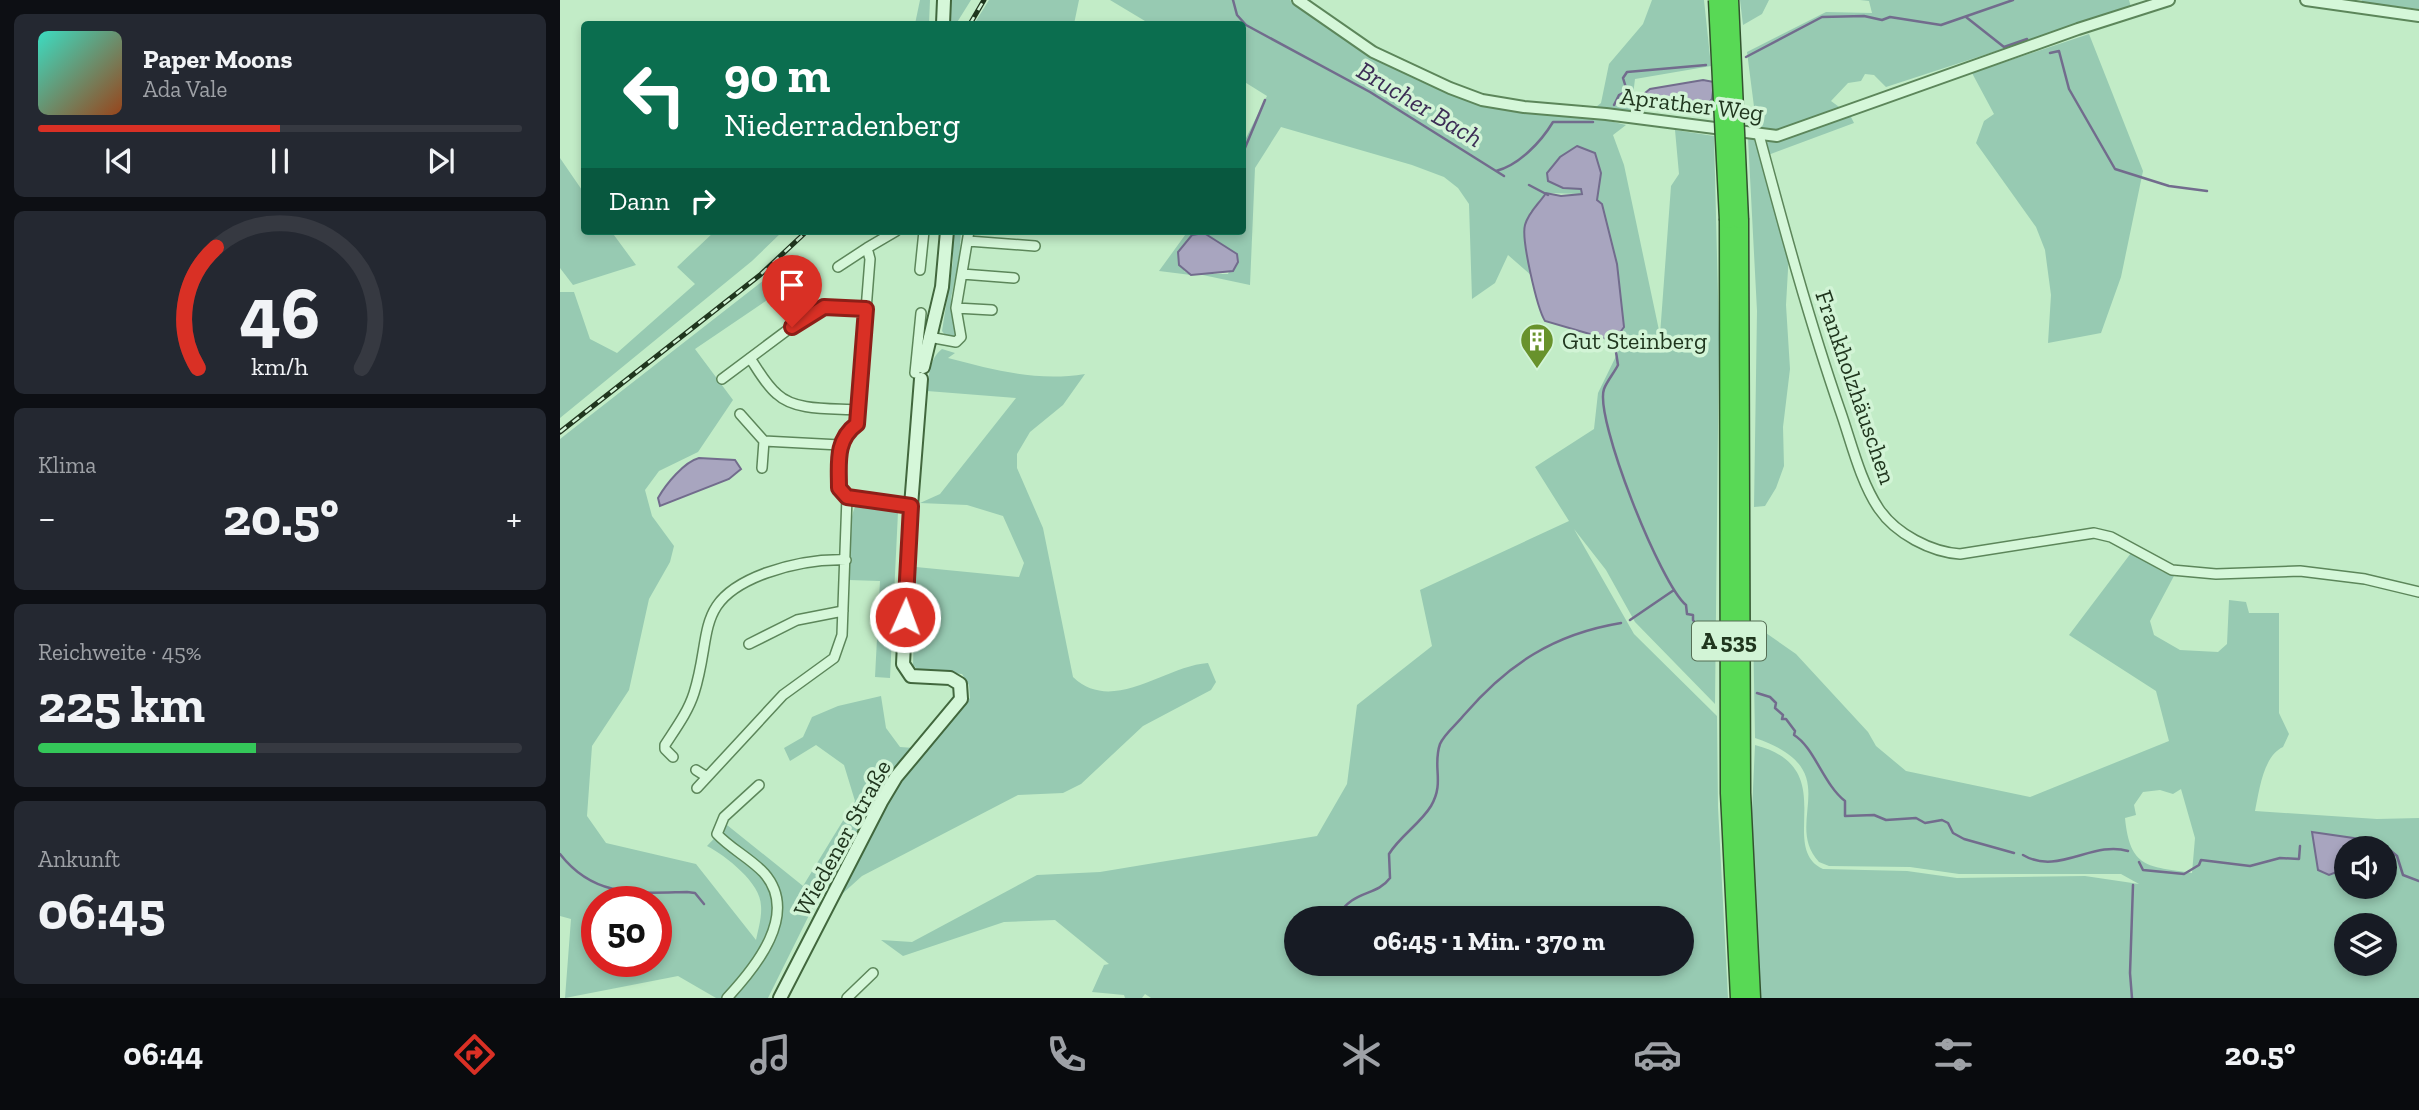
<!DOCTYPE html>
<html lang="de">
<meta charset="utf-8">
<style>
body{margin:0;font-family:"Zilla Slab",serif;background:#242831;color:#f1f3f6;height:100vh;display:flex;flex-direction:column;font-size:26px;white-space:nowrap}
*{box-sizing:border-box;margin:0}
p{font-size:23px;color:#9ea1a6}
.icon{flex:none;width:38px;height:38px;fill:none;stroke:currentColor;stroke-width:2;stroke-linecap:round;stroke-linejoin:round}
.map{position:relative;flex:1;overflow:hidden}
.side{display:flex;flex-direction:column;gap:14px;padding:14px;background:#0d0f14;width:560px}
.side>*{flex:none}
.hud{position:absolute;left:21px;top:21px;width:665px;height:214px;border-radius:7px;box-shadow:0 4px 10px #0003;background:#0b6e4f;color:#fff;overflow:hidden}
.tools{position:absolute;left:1774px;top:836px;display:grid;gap:14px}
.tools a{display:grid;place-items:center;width:63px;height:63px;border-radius:50%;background:#171b24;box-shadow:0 4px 10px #0003;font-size:35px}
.speed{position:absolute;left:21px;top:886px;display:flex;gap:14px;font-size:35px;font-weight:700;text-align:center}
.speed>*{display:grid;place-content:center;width:91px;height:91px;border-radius:50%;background:#171b24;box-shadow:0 4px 10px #0003;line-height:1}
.speed .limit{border:10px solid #d22;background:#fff;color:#111}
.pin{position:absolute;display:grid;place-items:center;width:60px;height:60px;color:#fff;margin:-72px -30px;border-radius:50% 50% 50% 0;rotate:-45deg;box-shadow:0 0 7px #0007}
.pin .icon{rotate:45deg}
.me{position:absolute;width:77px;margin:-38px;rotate:2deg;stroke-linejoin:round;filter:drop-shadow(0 0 5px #0008)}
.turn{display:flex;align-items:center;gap:24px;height:147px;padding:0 28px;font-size:32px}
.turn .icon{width:91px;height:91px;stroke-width:2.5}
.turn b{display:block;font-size:49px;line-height:60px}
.then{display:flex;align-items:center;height:66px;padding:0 28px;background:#0003;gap:14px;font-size:26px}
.big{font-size:52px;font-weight:800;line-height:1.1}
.side .widget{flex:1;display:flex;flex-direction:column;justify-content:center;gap:10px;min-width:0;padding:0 24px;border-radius:10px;background:#242831}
.side .dial{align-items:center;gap:0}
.dial svg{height:182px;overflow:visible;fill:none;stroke:#363941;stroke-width:7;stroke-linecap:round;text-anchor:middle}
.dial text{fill:#f1f3f6;stroke:none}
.song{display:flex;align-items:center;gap:21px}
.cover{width:84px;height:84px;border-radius:10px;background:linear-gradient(135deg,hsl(170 70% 55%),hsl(20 70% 35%))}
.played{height:7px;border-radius:4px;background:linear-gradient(90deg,#d93025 50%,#363941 50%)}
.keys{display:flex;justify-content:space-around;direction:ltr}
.heat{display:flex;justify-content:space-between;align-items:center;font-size:38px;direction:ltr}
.charge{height:10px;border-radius:5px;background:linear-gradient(90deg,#34c759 45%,#363941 0)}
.trip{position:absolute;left:724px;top:906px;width:410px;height:70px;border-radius:35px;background:#171b24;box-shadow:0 4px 10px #0003;font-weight:800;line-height:70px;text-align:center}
.dock{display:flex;height:112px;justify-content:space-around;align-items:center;background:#090b0e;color:#9ea1a6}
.dock .icon{width:49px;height:49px}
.dock .on{color:#d93025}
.dock b{font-size:32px;color:#f1f3f6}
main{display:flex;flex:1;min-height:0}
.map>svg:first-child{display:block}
.green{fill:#97cab2;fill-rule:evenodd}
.water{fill:#a8a5bf;stroke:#726c8d;stroke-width:2}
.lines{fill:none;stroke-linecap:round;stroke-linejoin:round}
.stream{stroke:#726c8d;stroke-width:2.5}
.minor-casing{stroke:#5c865a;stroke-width:12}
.tertiary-casing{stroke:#5c865a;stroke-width:14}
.secondary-casing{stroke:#41673d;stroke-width:16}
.motorway-casing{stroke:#32532e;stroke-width:19}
.minor{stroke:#d5f7d9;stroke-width:9}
.tertiary{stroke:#d5f7d9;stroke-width:10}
.secondary{stroke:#d5f7d9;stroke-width:12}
.motorway{stroke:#58d955;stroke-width:16}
.rail-casing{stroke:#20361e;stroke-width:5}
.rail{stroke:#d2f4d6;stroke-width:2.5;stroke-dasharray:8;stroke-linecap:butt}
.motorway-bridge-casing{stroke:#32532e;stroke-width:19;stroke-linecap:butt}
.motorway-bridge{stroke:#58d955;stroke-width:16}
.route-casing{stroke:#8d1f18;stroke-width:18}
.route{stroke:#d93025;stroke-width:12}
.labels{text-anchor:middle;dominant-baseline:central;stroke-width:7;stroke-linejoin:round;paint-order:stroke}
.shield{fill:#d2f4d6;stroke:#556f55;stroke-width:2}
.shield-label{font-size:23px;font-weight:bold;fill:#20361e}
.street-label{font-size:24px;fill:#20361e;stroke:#d2f4d6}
.poi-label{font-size:24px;fill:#20361e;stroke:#d2f4d6;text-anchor:start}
.water-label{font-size:26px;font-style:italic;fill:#3c2d55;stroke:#d2f4d6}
</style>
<main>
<section class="side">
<div class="widget">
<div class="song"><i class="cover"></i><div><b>Paper Moons</b><p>Ada Vale</p></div></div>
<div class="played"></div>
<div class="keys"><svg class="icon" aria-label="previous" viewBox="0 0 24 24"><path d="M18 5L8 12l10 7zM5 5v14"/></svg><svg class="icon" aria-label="pause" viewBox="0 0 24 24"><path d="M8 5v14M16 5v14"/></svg><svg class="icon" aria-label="next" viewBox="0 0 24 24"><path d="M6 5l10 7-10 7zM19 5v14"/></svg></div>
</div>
<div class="widget dial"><svg viewBox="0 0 100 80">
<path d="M14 69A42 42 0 1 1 86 69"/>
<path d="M14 69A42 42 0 0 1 22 16" stroke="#d93025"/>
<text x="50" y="56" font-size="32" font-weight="700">46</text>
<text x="50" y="72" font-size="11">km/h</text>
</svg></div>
<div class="widget"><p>Klima</p>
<div class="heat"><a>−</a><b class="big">20.5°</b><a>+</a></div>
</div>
<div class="widget"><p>Reichweite · 45%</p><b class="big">225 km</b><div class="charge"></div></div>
<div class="widget"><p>Ankunft</p><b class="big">06:45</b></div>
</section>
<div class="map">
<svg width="1859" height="998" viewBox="0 0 1859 998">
<rect width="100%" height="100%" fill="#c2ecc7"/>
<path class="green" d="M360,0h10l-1,24h-14z
M391,0h20l-15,24h-6z
M429,0h90l-5,24h-100z
M550,0h180l71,51 58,30 64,24 106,11 37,9 -13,10 11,30 36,170 11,-149 8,-12 -4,-44 39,6 5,200 -4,368 -80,-82 -29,-52 -32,-41 60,105 83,82 1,91 10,191h-577l-6,-4 -3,4h-17l-1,-3 -32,-3 12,-27 5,-1 -54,-44 -51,2 -101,34 -22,-16 31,2 125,-67 63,-3 217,-36 30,-52 10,-79 75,-59 -12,-56 149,-69 -34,-54 59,-38 4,-36 22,-45 4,-21 -27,-126 4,-28 -24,-27 -17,11 -12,16 15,15 19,1v5l-36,-1 -16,19 -6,16 8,48 -24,-21 -13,28 -23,16 -3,-95 -11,-16 -14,-11 -32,-12 -131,-38 -26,41 -5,117 -52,-11h30l9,-20 -33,-21 -20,38 7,4 -32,-4 29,-40h54l1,-87 24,-48 -24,-15 -1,-57h-92zM737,919h385v45h-385z
M1092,0h52l7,66 -76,13 -4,32 -35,-4 5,-4 8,-39 34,-40z
M1180,0h29l-7,14 -19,11z
M1300,0h269l2,7 -245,80 -12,-12 -9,-1 -4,7 -13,2 -17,18 19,14 4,8 -86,32 21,97 -3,53 4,64 -7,58 1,39 -8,22 -11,18 -11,1 3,-196 -9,-173 9,-8 -10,-78 79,-40 46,1 -3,-12z
M1802,0h57v9l-58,-7z
M1529,34l54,137 -22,106 -20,56 -53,10 3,-48 -6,-45 -9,-23 -60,-84 8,-22 10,-7 -22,-41z
M0,158l24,35v38h27l25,34 -63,20 -13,-17z
M155,231h68l-31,30 -192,157v-126h14l16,47 27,14 78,-69 -18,-17z
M393,231h8l-2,30 -8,37 6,36 -4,3 -7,-1 -4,-5 11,-70z
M208,277l11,15 -84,57 38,51 -35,52 -39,19 -14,19 7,26 22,30 -4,16 -21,37 -20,91 -37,56 -5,70 19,27 90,21 60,76c2,-10 6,-23 5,-34 0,-23 -35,-50 -54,-60l20,-21 76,61 52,-85 -11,-36 -28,-20 -26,16 -6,-13 19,-11 9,-20 26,-11 43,-10 5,32 14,19 27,2 43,-51 -1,-13 -7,-11 -45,-5 -4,-4 3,-98 103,10 5,-14 -21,-47 -36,-11 -47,-2 20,-9 76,-96 -89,-7c2,-15 2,-32 15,-42l13,4 -7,5c46,12 89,24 137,16l-22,31 -33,27 -13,22v14l26,60 30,149c40,38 91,-11 135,-14l8,19 -5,8 -68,36 -62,58 -18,9 -45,2 -156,81 -20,18 -16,-13 -58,117h-52l-38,-22 -113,22 6,-79 -11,-3v-477zM37,901h59v60h-59z
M304,505l34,7 -8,166 -15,-1 5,-96 -31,-1c2,-18 -1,-60 6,-73z
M1571,553l32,19 12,2 -25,47 4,14 26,15 38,2 9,-8 2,-44 17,2 3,11h30v100l10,21 -6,13c-20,9 -24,45 -28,64l122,8 42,-1v180h-660l-8,-165 4,-88c88,23 21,102 68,124l84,2 50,7 128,-2 54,8 -18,-10h-162l-49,-7 -81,-1 -10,-4c-38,-41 31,-92 -64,-124l-2,-114 43,30 72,78 8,14 30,25 124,26 139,-56 -13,-50 -87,-56zM1621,789l14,49 -3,35c-44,-7 -62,-4 -67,-55l11,-3 -2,-10 9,-13 17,-2 13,4zM1752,832l62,9 1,8h10v38h-38v-19l-18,7 -11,-5zM1787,926h38v38h-38z"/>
<path class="water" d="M1143,80l11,2 -2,17 -9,11c-19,0 -48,3 -58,-17l5,-4z
M1017,146l18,7 6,20 -4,27 5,4 15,60 7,63 -10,14 -69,-20c-8,-13 -24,-82 -20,-96 4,-14 14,-21 21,-32l15,3 21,-2 -1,-5 -18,-1 -15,-7 -1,-8 13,-16z
M644,233l33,21 1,8 -5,9 -42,4 -12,-10 -1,-13 14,-17z
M139,458l36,2 6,9 -12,10 -69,27 -2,-8c8,-14 26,-36 41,-40z
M1752,832l62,9 1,8h-28v19l-18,7 -11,-5z"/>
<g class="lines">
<path class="stream" d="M673,0l4,15 9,10 124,67 134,84
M1406,17l38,30 23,-8
M1490,53l9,-2 10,38 46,80 54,17 38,5
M1186,57l76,-40 42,-1 18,4 8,-3 51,8 72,-25
M1054,105l5,-10 8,-4 -4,-13 4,-6 79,-7
M682,155l23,-55
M936,171c23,-6 45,-29 57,-49h40
M969,185l19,10
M1054,339l4,26c-4,8 -11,16 -14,24 -10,29 57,196 82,216l1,9 6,1v5l19,24
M1070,620l44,-30
M1197,693l13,4 6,6 -1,5 8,7 -1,4h4l9,12 -1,4c20,12 30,50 51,66v15l29,-1 12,5 30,-2 9,5 17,-3 6,3 5,10 11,6 50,14
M1825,852l6,-1 6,5 6,19 16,6
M0,854c34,44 77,39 127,38l8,1 9,11
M1463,855c35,21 70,-15 105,-4
M1579,862l4,8 41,4 15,-9 2,-5 49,6 30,-8 19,1 1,-13
M775,919c20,-32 40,-21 55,-41l-1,-24c11,-18 31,-30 42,-48 14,-24 1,-39 9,-62 4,-10 17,-20 24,-29 44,-51 90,-81 157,-92
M1572,998l-2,-25 3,-88"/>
<g class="minor-casing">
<path id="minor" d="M1199,135c25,93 50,185 81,275 11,31 20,71 39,99 17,25 52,43 81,45l134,-21 17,4 61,33 44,4 84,-3 65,8 54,13
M408,241l67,5
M278,267l29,-19
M360,270l4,-39
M402,274l52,4
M396,308l36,2
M369,337l27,5 5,-5 -5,-29 13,-77
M190,358c8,12 16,27 27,36 19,18 57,14 81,16
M355,373l6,-60
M162,379l91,-68 11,-4 42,2
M180,414l24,27
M202,468l2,-27 76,4
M287,497l-8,-9c0,-25 -4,-47 18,-64l13,-165 -3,-11 29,-17
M287,497l64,9
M189,644l48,-24 46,-9
M113,757l-8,-8v-4c11,-17 23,-33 29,-52 19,-60 -1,-93 72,-120 26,-9 53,-14 80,-13
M136,770l11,7
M137,788l86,-93 51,-37 8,-23 5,-138
M167,998c28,-30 73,-84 37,-125 -14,-15 -33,-24 -47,-39l7,-17 35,-32
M287,998l26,-25"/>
</g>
<g class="tertiary-casing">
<path id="tertiary" d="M738,0l75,52 77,36 32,12 42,7 82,7 171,22 301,-107 91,-29
M1746,0l113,16"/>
</g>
<g class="secondary-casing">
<path id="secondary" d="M383,24l1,-24
M363,367l19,-80 5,-56
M220,998l101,-196 15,-25 65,-78 -1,-15 -10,-6 -39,-2 -8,-12 8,-158 10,-127"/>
</g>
<g class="motorway-casing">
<path id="motorway" d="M1168,220l1,573 10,205
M1180,220l2,573 10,205"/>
</g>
<use href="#minor" class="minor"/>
<use href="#tertiary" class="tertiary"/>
<use href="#secondary" class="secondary"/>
<use href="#motorway" class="motorway"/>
<g class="rail-casing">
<path id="rail" d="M410,24l14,-24
M0,432l200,-157 47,-44"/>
</g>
<use href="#rail" class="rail"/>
<g class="motorway-bridge-casing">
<path id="motorway-bridge" d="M1157,0l11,220
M1170,0l10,220"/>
</g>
<use href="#motorway-bridge" class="motorway-bridge"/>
</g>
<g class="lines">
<g class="route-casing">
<path id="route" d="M232,327l32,-20 42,2 -9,115c-22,16 -18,39 -18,64l8,9 64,9 -6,111"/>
</g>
<use href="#route" class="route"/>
</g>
<defs>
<g id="building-pin" transform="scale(1.75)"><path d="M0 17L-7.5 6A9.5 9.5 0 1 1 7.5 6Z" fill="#68922c" stroke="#d2f4d6"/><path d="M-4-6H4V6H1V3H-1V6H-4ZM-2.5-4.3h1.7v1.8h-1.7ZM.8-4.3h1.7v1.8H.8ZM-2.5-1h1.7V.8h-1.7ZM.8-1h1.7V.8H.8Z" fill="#fff"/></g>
</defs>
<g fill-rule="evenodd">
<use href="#building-pin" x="977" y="340"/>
</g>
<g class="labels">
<rect class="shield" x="1132" y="621.5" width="74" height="39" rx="5"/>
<g class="shield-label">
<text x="1169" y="641">A 535</text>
</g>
<g class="street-label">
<text transform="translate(1132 104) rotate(7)">Aprather Weg</text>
<text transform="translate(1296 387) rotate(71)">Frankholzhäuschen</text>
<text transform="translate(282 838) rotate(-61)">Wiedener Straße</text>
</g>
<g class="poi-label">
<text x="1002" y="340">Gut Steinberg</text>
</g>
<g class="water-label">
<text transform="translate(860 104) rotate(31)">Brucher Bach</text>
</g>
</g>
</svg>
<div class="tools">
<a><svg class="icon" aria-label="sound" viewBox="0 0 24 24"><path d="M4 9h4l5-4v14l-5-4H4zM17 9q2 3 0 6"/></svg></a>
<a><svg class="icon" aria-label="layers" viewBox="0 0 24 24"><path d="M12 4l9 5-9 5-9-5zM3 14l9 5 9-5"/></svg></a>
</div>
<div class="speed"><div class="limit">50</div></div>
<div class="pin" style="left:232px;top:327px;background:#d93025"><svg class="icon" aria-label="arrive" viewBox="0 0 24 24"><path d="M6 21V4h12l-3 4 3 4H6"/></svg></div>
<svg class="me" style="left:345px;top:617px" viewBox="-20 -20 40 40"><circle r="17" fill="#d93025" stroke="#fff" stroke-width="3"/><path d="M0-11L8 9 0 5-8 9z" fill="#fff"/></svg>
<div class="trip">06:45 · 1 Min. · 370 m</div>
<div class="hud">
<div class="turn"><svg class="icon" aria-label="left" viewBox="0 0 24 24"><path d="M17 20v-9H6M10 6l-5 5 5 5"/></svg><div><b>90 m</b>Niederradenberg</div></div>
<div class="then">Dann<svg class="icon" aria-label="right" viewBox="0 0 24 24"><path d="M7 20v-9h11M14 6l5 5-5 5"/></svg></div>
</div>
</div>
</main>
<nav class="dock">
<b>06:44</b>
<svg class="icon on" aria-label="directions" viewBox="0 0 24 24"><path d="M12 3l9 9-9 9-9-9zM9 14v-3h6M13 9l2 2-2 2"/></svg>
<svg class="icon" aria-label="music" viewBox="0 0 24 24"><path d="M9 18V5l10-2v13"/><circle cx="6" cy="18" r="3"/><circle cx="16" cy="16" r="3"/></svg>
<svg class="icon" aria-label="phone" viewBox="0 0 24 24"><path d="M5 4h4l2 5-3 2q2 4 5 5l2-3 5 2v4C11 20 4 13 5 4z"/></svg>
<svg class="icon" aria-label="climate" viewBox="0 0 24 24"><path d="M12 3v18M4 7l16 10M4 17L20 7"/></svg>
<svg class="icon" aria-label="car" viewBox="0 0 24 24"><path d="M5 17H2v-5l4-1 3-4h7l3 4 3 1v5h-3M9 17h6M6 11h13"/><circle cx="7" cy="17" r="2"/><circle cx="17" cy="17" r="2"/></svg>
<svg class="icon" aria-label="filters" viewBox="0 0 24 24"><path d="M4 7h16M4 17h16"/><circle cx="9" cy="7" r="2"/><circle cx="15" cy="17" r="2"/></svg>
<b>20.5°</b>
</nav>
